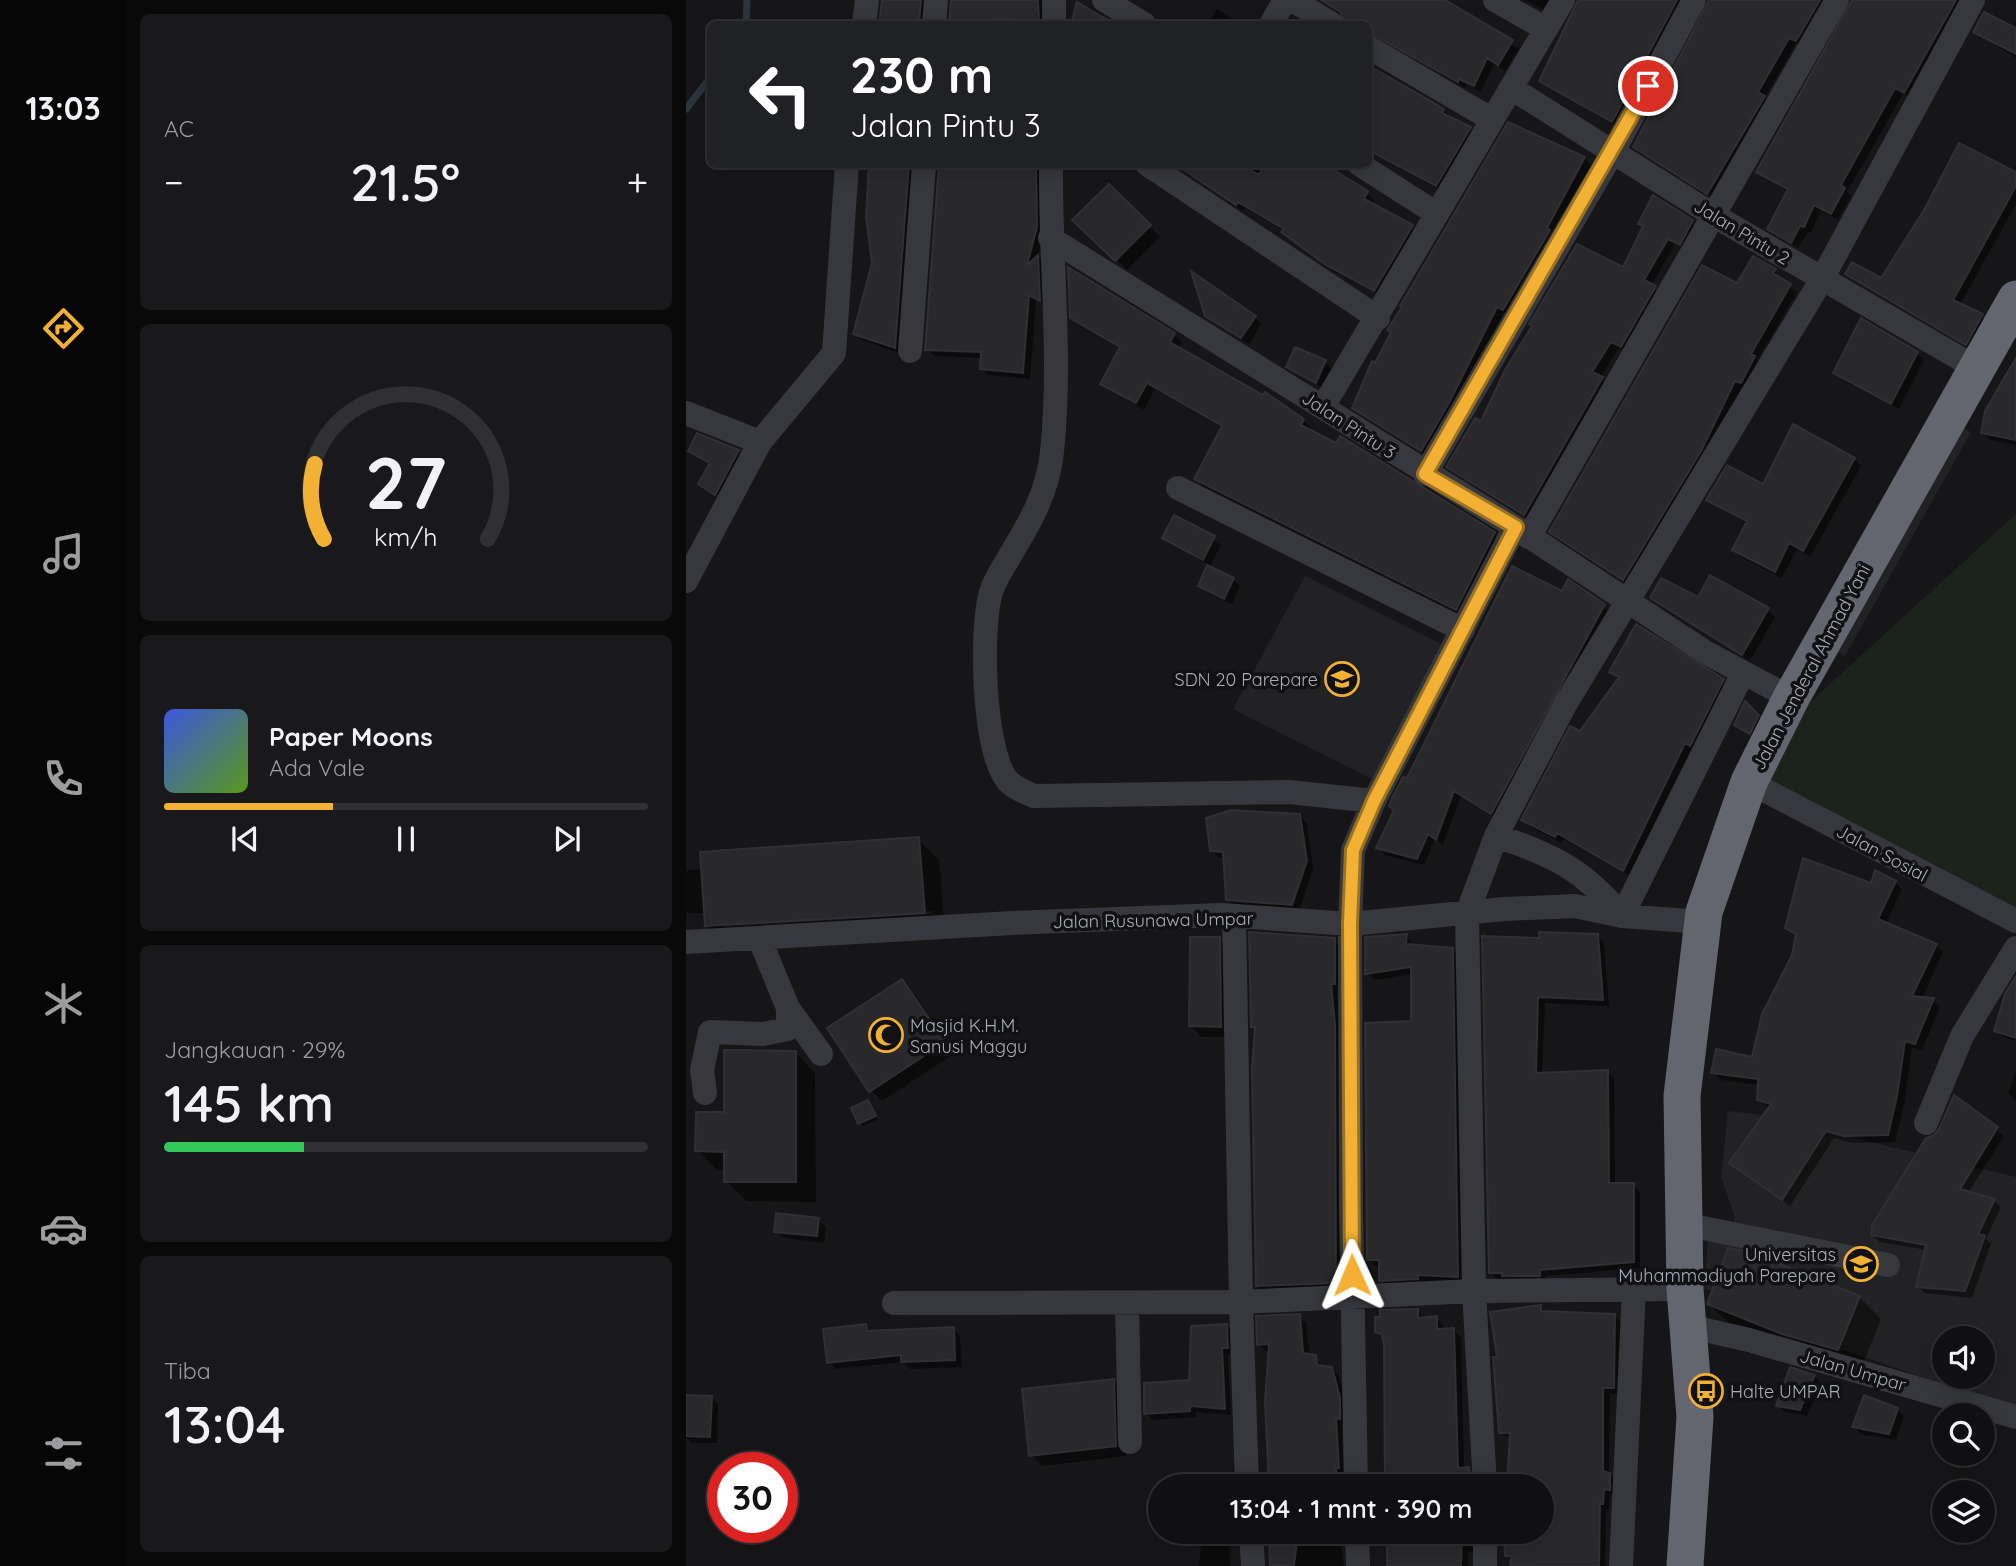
<!DOCTYPE html>
<html lang="id">
<meta charset="utf-8">
<style>
body{margin:0;font-family:Quicksand,sans-serif;background:#19191b;color:#f1f3f6;height:100vh;display:flex;flex-direction:column;font-size:26px;white-space:nowrap}
*{box-sizing:border-box;margin:0}
p{font-size:23px;color:#9c9d9f}
.icon{flex:none;width:38px;height:38px;fill:none;stroke:currentColor;stroke-width:2;stroke-linecap:round;stroke-linejoin:round}
.map{position:relative;flex:1;overflow:hidden}
.drawer{display:flex;flex-direction:column;gap:14px;padding:14px;background:#09090a;width:560px}
.drawer>*{flex:none}
.guide{position:absolute;left:21px;top:21px;width:665px;height:147px;border-radius:10px;box-shadow:0 4px 18px #0003,0 0 0 2px #303032;background:#202124;color:#fff;overflow:hidden}
.buttons{position:absolute;left:1246px;top:1326px;display:grid;gap:14px}
.buttons a{display:grid;place-items:center;width:63px;height:63px;border-radius:50%;background:#101012;box-shadow:0 4px 18px #0003,0 0 0 2px #303032;font-size:35px}
.speed{position:absolute;left:21px;top:1452px;display:flex;gap:14px;font-size:35px;font-weight:700;text-align:center}
.speed>*{display:grid;place-content:center;width:91px;height:91px;border-radius:50%;background:#101012;box-shadow:0 4px 18px #0003,0 0 0 2px #303032;line-height:1}
.speed .limit{border:10px solid #d22;background:#fff;color:#111}
.pin{position:absolute;display:grid;place-items:center;width:60px;height:60px;color:#fff;margin:-30px;border:4px solid #fff;border-radius:50%;box-shadow:0 2px 7px #0007}
.me{position:absolute;width:77px;margin:-38px;rotate:359deg;stroke-linejoin:round;filter:drop-shadow(0 0 5px #0008)}
.turn{display:flex;align-items:center;gap:24px;height:147px;padding:0 28px;font-size:32px}
.turn .icon{width:91px;height:91px;stroke-width:2.5}
.turn b{display:block;font-size:49px;line-height:60px}
.big{font-size:52px;font-weight:600;line-height:1.1}
.drawer .widget{flex:1;display:flex;flex-direction:column;justify-content:center;gap:10px;min-width:0;padding:0 24px;border-radius:10px;background:#19191b}
.drawer .dial{align-items:center;gap:0}
.dial svg{height:182px;overflow:visible;fill:none;stroke:#303032;stroke-width:7;stroke-linecap:round;text-anchor:middle}
.dial text{fill:#f1f3f6;stroke:none}
.song{display:flex;align-items:center;gap:21px}
.cover{width:84px;height:84px;border-radius:10px;background:linear-gradient(135deg,hsl(230 70% 55%),hsl(90 70% 35%))}
.played{height:7px;border-radius:4px;background:linear-gradient(90deg,#f2b134 35%,#303032 35%)}
.keys{display:flex;justify-content:space-around;direction:ltr}
.heat{display:flex;justify-content:space-between;align-items:center;font-size:38px;direction:ltr}
.charge{height:10px;border-radius:5px;background:linear-gradient(90deg,#34c759 29%,#303032 0)}
.trip{position:absolute;left:462px;top:1474px;width:406px;height:70px;border-radius:35px;background:#101012;box-shadow:0 4px 18px #0003,0 0 0 2px #303032;font-weight:600;line-height:70px;text-align:center}
main{display:flex;flex:1;min-height:0}
.tabs{display:flex;flex-direction:column;width:126px;justify-content:space-around;align-items:center;background:#060607;color:#9c9d9f}
.tabs .icon{width:49px;height:49px}
.tabs .current{color:#f2b134}
.tabs b{font-size:32px;color:#f1f3f6}
.map>svg:first-child{display:block}
.built{fill:#222225;fill-rule:evenodd}
.green{fill:#1c231d}
.shadow{fill:#0007;fill-rule:evenodd}
.lines{fill:none;stroke-linecap:round;stroke-linejoin:round}
.stream{stroke:#2c353c;stroke-width:7}
.building{fill:#29292c;stroke:#303034;stroke-width:2}
.minor{stroke:#37383d;stroke-width:24}
.highway{stroke:#63666e;stroke-width:37}
.route-casing{stroke:#9d7322;stroke-width:18}
.route{stroke:#f2b134;stroke-width:12}
.labels{text-anchor:middle;dominant-baseline:central;stroke-width:7;stroke-linejoin:round;paint-order:stroke}
.street-label{font-size:18px;fill:#a8adb8;stroke:#111113}
.poi-label{font-size:18px;fill:#a8adb8;stroke:#111113;text-anchor:end}
</style>
<main>
<nav class="tabs">
<b>13:03</b>
<svg class="icon current" aria-label="directions" viewBox="0 0 24 24"><path d="M12 3l9 9-9 9-9-9zM9 14v-3h6M13 9l2 2-2 2"/></svg>
<svg class="icon" aria-label="music" viewBox="0 0 24 24"><path d="M9 18V5l10-2v13"/><circle cx="6" cy="18" r="3"/><circle cx="16" cy="16" r="3"/></svg>
<svg class="icon" aria-label="phone" viewBox="0 0 24 24"><path d="M5 4h4l2 5-3 2q2 4 5 5l2-3 5 2v4C11 20 4 13 5 4z"/></svg>
<svg class="icon" aria-label="climate" viewBox="0 0 24 24"><path d="M12 3v18M4 7l16 10M4 17L20 7"/></svg>
<svg class="icon" aria-label="car" viewBox="0 0 24 24"><path d="M5 17H2v-5l4-1 3-4h7l3 4 3 1v5h-3M9 17h6M6 11h13"/><circle cx="7" cy="17" r="2"/><circle cx="17" cy="17" r="2"/></svg>
<svg class="icon" aria-label="filters" viewBox="0 0 24 24"><path d="M4 7h16M4 17h16"/><circle cx="9" cy="7" r="2"/><circle cx="15" cy="17" r="2"/></svg>
</nav>
<section class="drawer">
<div class="widget"><p>AC</p>
<div class="heat"><a>−</a><b class="big">21.5°</b><a>+</a></div>
</div>
<div class="widget dial"><svg viewBox="0 0 100 80">
<path d="M14 69A42 42 0 1 1 86 69"/>
<path d="M14 69A42 42 0 0 1 10 36" stroke="#f2b134"/>
<text x="50" y="56" font-size="32" font-weight="700">27</text>
<text x="50" y="72" font-size="11">km/h</text>
</svg></div>
<div class="widget">
<div class="song"><i class="cover"></i><div><b>Paper Moons</b><p>Ada Vale</p></div></div>
<div class="played"></div>
<div class="keys"><svg class="icon" aria-label="previous" viewBox="0 0 24 24"><path d="M18 5L8 12l10 7zM5 5v14"/></svg><svg class="icon" aria-label="pause" viewBox="0 0 24 24"><path d="M8 5v14M16 5v14"/></svg><svg class="icon" aria-label="next" viewBox="0 0 24 24"><path d="M6 5l10 7-10 7zM19 5v14"/></svg></div>
</div>
<div class="widget"><p>Jangkauan · 29%</p><b class="big">145 km</b><div class="charge"></div></div>
<div class="widget"><p>Tiba</p><b class="big">13:04</b></div>
</section>
<div class="map">
<svg width="1330" height="1566" viewBox="0 0 1330 1566">
<rect width="100%" height="100%" fill="#161618"/>
<path class="built" d="M1272,425l13,7 -126,224 -12,-7z
M619,576l146,73 -73,133 -145,-73z
M1042,1111l27,3 261,63v232l-223,-76 -73,-41 -16,-3 4,-49 19,-2 8,-20 -14,-41zM1258,1339h39v38h-39z"/>
<path class="green" d="M1330,514v403l-256,-135 36,-67z"/>
<path class="shadow" d="M196,0h48l-4,24h-48z
M266,0h92l1,24h-96z
M634,0h120l79,49 -14,22 -11,-7 -13,28 -14,-8 -2,4 -82,-48h-15v-16h-21l-1,-6z
M839,0h33l-9,13z
M892,0h109l-68,128 -78,-47 37,-74z
M1023,0h123l-28,47 -8,-4 -31,55 6,6 -56,95 -80,-52 74,-140z
M1166,0h116l-57,99 -8,-5 -56,98 4,4 -13,24 -17,-9 -10,22 -3,-1 -10,16 -29,-19 20,-38 -31,-19 94,-164z
M531,9l24,15h-34z
M607,20l8,4h-12z
M1330,30v28l-41,-26z
M682,67l75,43 34,25 -34,57 -75,-41z
M898,158l7,7 -80,151 -7,-3 -49,98 -26,46 -68,-42 -7,-7 22,-43z
M184,164h49l-17,190 -40,-14 -7,-7 19,-70z
M254,164h106l-3,71 -5,22 6,6 2,43 -10,-6 -6,79 -42,-4 -7,-7 1,-10 -48,-2 -7,-7z
M488,164h143l50,29 7,7 -3,5 48,28 -37,63 -47,-24 -51,-41 -39,-23 -2,3z
M1330,174v30l-56,101 29,17 -16,28 -126,-76 35,6z
M423,186l51,51 -33,33 -52,-50z
M967,197l46,32 -12,21 -12,-6 -24,42 11,9 -34,58 -9,-5 -19,30 9,8 -77,135 -83,-54 32,-44 142,-154 21,-41 -4,-5z
M384,270l104,65 8,7 -4,6 125,72 8,8 -2,3 184,102 8,8 -38,75 -260,-130 -7,-7 27,-51 -68,-39 -11,21 -42,-27 19,-34 -49,-32z
M1088,270l7,7 -1,2 17,13 -40,69 4,3 -13,25 -5,-3 -36,72 -77,128 -79,-55 187,-245z
M521,315l48,2 6,7 -12,20z
M610,349l29,13 7,7 -8,20 -34,-21z
M1231,353l7,7 -25,49 -57,-29 -7,-7z
M1330,368v77l-26,-5 -7,-7z
M4,451h48l6,6 -22,42 -22,-15 11,-19z
M1168,459l7,7 -51,91 -13,-8 -15,29 -41,-21 -7,-7 14,-26 -40,-24z
M489,517l46,28 -12,23 24,11 7,7 -8,18 -25,-11 -7,-7 9,-21 -45,-27z
M882,582l43,31 -113,207 -37,-24 -18,49 -8,-6 -11,26 -39,-10 -6,-7 28,-67 155,-187z
M966,598l46,2 70,10 7,7 -25,44z
M925,672l111,8 7,7 -99,189 -66,-37 -2,4 -32,-16 -7,-7 96,-141z
M1060,704l19,20 -8,15 -21,-14z
M614,816l7,7 6,46 -14,42 -64,-4 -7,-7 -3,-42h-6l-7,-7z
M232,839l21,21 6,73 -217,13 -21,-21 -1,-12h-20v-42zM247,911v3l-209,13v-4z
M1209,882l7,7 -16,35 50,21 7,7 -21,47 11,1 7,7 -18,43 -10,-3 -8,57 -9,38 -42,1 -19,-5 -44,68 -59,-43 39,-55 -12,-8 1,-15 -38,-5 -8,-8 40,-12 41,-105 4,-18 -11,-10 85,-42z
M911,935l7,8 5,63 -64,-3 -3,72 65,-3 7,7 1,106h18l7,7v76l-94,8v6l-49,-3 -7,-7 51,-332z
M721,936l6,10 39,3 7,8 5,326 -76,4 -7,-7v-13h-5l-7,-7 43,-237 1,-49 -39,6 -7,-7v-34z
M533,939l11,11 1,87h-29l-11,-11z
M648,940l7,7 1,43h-5l5,42v257l-78,4 -7,-7v-255l-4,-4z
M216,981l11,11 41,62 -72,47 -11,-11z
M1330,998v43l-13,-4 -7,-7z
M109,1052l20,21 1,129 -69,-1 -21,-20v-10l-9,-1 -20,-20 29,-36z
M1330,1071v30l-8,-8z
M1269,1097l49,39 -36,57 26,7 7,7 -15,32 5,5 -19,54 -47,-5 -7,-6 9,-37 -47,-8 -7,-7 62,-98z
M182,1102l10,17 -15,7 -3,-3z
M132,1220l8,7 -2,16 -41,-5 -7,-7z
M1173,1297l22,22 -21,52 -129,-46 -22,-21z
M854,1307l6,6 68,2 7,7v72h-11l-1,80 8,8 -1,14 -6,-1 -1,16 -3,-1 -1,56h-93l1,-4 -6,-7 35,-24v-45h-33l2,-47 -10,-7 -2,-73z
M731,1310l7,9 12,-1 7,7v5h11l7,7 3,132 11,7 1,10h-90l-1,-148 -8,-7z
M613,1316l7,7 3,32 6,2 8,10 9,1 7,8 7,30v19h-4l2,61h-73v-135h-5l-7,-7z
M179,1326l7,7 81,-4 7,7 2,31 -52,2 -7,-7 -67,7 -7,-7z
M540,1326l7,7 1,21 -6,1 3,60 -35,-3v5l-43,3 -7,-7 45,-31z
M1128,1376l7,7 -14,33 -22,-4 -7,-7z
M427,1380l11,11 2,65 -84,10 -11,-11z
M0,1396l25,1 7,7 -1,39h-25l-6,-6z
M1211,1409l7,7 -8,24 -35,-6 -7,-7z
M510,1478l33,2 5,6h-38z
M513,1531h35v5l-5,-1 1,31h-31l3,-32z
M585,1531h68l5,35h-73z
M701,1531h93l-4,21 -8,-1v15h-81z"/>
<g class="lines">
<path class="stream" d="M60,24l1,-24
M0,109l24,-31"/>
</g>
<path class="building" d="M196,0h39l-2,24h-40z
M265,0h87l1,21 -48,-3v6h-42z
M635,0h124l68,40 -15,25 -11,-7 -13,28 -15,-7 -1,3 -90,-50v-8h-21l-7,-12z
M892,0h99l-65,122 -73,-41z
M1023,0h111l-24,41 -7,-3 -31,54 7,4 -58,98 -74,-47z
M1166,0h104l-52,93 -9,-5 -54,97 4,3 -14,26 -17,-9 -10,22 -4,-1 -9,17 -24,-14 21,-40 -32,-17z
M391,2l22,13 17,9h-45z
M1298,12l32,16v26l-43,-22z
M682,65l76,44 -2,4 29,14 -35,59 -68,-36z
M822,122l77,35 -38,71 3,2 -47,80 -6,-3 -48,96 -28,48 -69,-43 20,-47 3,2 16,-31 -4,-2 15,-23 -2,-1z
M1273,143l57,29v14l-63,114 30,14 -17,31 -121,-71 7,-12 29,16 43,-68z
M183,164h40l-14,184 -42,-14 19,-71 -6,-46z
M253,164h97l1,63 -10,38 11,-10 2,46 -11,-6 -6,78 -43,-4 1,-17 -56,-2z
M489,164h64l20,11 5,-11h60l44,27 -4,8 49,26 -39,66 -48,-26 -45,-33 3,-3 -46,-27 -2,3z
M423,184l42,41 -36,36 -43,-41z
M967,195l40,25 -13,25 -12,-6 -24,41 12,6 -35,61 -10,-5 -19,30 11,5 -79,138 -78,-48 29,-49 6,3 24,-51 27,-44 -3,-2 48,-80 46,23 20,-41 -5,-2z
M1067,256l23,13 -3,4 18,11 -40,70 4,2 -14,27 -6,-2 -34,70 -78,129 -74,-48 153,-267 35,18z
M382,267l107,66 -5,9 93,53 2,-3 39,27 -3,6 35,18 4,-7 155,96 -39,78 -262,-131 28,-53 -75,-43 -11,20 -36,-19 20,-37 -50,-29z
M505,271l65,45 -15,22 -36,-22z
M1175,318l57,34 -27,52 -58,-31z
M609,347l31,13 -10,23 -30,-16z
M1330,358v82l-35,-7 4,-22z
M1107,424l62,34 -52,93 -14,-8 -14,29 -43,-22 15,-29 -41,-21 21,-35 36,19z
M11,433l42,17 -24,45 -17,-11 12,-21 -22,-12z
M488,515l41,21 -12,24 -41,-22z
M521,565l27,13 -10,21 -26,-13z
M826,566l50,25 6,-12 37,25 -114,210 -37,-23 -18,49 -8,-6 -11,25 -41,-11 18,-38 -5,-4 3,-8 11,-21 4,1z
M1024,575l59,33 -27,47 -92,-57 11,-20 37,19z
M950,624l88,55 -34,67 -5,-3 -62,128 -66,-38 -2,4 -34,-17 49,-94 10,5 39,-54 -10,-5z
M1059,701l14,14 -9,19 -16,-9z
M545,810l69,4 7,47 -15,44 -66,-5 -3,-48 -13,-1 -4,-33z
M233,837l6,76 -220,13 -5,-74z
M1117,858l68,25 4,-13 21,11 -18,38 59,25 -25,52 22,2 -19,46 -10,-3 -8,55 -9,39 -44,1 -18,-5 -44,69 -53,-37 42,-59 -14,-4 1,-21 -47,-6 5,-24 36,8 10,-43 30,-59 4,-21 -11,-6z
M563,932l86,6v46h-4l4,40 1,259 -80,3 -4,-215 3,-44h-4z
M853,932l59,2 5,66 -65,-3 -2,76 72,-3 1,113h25v79l-94,8v6h-38v-3h-13l-7,-337 57,2z
M721,934l-1,10 47,4 5,329 -40,-2v4l-39,2v-21h-12l-2,-237 46,-2v-54l-46,7v-37z
M504,937h30l1,90 -32,-1z
M1330,976v62l-22,-7 11,-37z
M216,979l43,63 -76,50 -42,-64z
M38,1050l72,1v131h-72v-30l-29,-1 1,-39h28z
M1268,1095l44,32 -38,62 35,10 -17,35 7,2 -20,55 -49,-4 10,-42 -55,-10 1,-10 54,-87 8,-3 5,-6z
M182,1100l8,16 -18,8 -7,-16z
M90,1213l43,5 -2,18 -43,-4z
M1042,1248l24,5 108,43 -22,54 -56,-16 -75,-30z
M855,1305v6l74,3 -1,74h-11v83l7,2v17l-6,-1 -1,15h-3l-1,62h-89l2,-10h-7l-1,-25h38v-45l-35,-3 3,-50h-11l-6,-76h4l-7,-45z
M732,1309v9l19,-2v13l17,-1 4,140 11,-1 1,19h-85l-1,-140 -2,-12 -7,-2v-15h5v-7z
M614,1314l3,39 13,2 1,10 15,2 8,31v21l-4,-1 3,50h-3l1,18h-68l-4,-84 4,-58 -12,1 -1,-29z
M180,1324l1,7 87,-4 1,33 -54,2v-7l-74,8 -4,-34z
M541,1324l1,24h-6l3,61 -35,-3v5l-46,3v-31l45,-3 2,-54z
M1104,1367l25,8 -15,35 -24,-4z
M428,1379l2,67 -87,10 -7,-67z
M0,1395l26,1 -2,41 -24,-1z
M1178,1395l34,13 -9,26 -37,-7z
M583,1531h29l-4,35 -24,-1z
M776,1531l-1,35h-74v-32z"/>
<g class="lines">
<path class="minor" d="M418,0l40,24
M606,0l40,24
M809,0l51,29
M178,24l3,-24
M248,24l2,-24
M368,24v-24
M585,24l14,-24
M682,47l123,72
M825,88l202,127 265,154
M365,164c-1,97 11,192 1,288 -4,39 -21,69 -41,102 -7,12 -16,25 -20,38 -11,37 -8,157 16,188 7,8 17,12 27,16l255,-4 85,9
M461,164l231,154
M673,164l78,50
M364,238l465,289 190,125 86,46
M224,351l14,-187
M637,407l240,-407
M0,413l74,29
M739,474l189,-324 80,-150
M492,488l285,142
M843,537l308,-537
M0,581l74,-139 74,-89 13,-189
M1063,782l267,139
M810,836c56,18 88,34 126,80l121,-243
M548,916l7,386 233,-11 11,195
M74,940l28,68 33,46
M0,942l326,-19 210,-8 128,9 154,-15 71,-3 47,10 80,6
M19,1093l-3,-23 8,-38 53,2 25,-5v-21
M1240,1123l36,-87 54,-88
M997,1224l205,41
M999,1289l-211,2 -7,-377 29,-78 70,-133 256,-424 151,-279
M208,1303l347,-1 6,184
M441,1305l3,137
M1002,1326l61,14 267,77
M670,1486l-5,-276 -1,-286 3,-74 21,-49 141,-274
M565,1531l2,35
M671,1531l1,35
M799,1531v35
M935,1566l13,-276"/>
<path class="highway" d="M999,1566l10,-149 -10,-128 -3,-193 22,-184 45,-130 42,-84 225,-399"/>
</g>
<g class="lines">
<g class="route-casing">
<path id="route" d="M666,1275l-2,-351 3,-74 21,-49 142,-274 -91,-53 223,-388"/>
</g>
<use href="#route" class="route"/>
</g>
<defs>
<g id="school-ring" transform="scale(1.75)"><circle r="9.5" fill="#111113" stroke="#f2b134" stroke-width="1.5"/><path d="M0-5L7-2L0 1L-7-2ZM-4 1L0 2.5L4 1V4Q0 6-4 4Z" fill="#f2b134"/></g>
<g id="mosque-ring" transform="scale(1.75)"><circle r="9.5" fill="#111113" stroke="#f2b134" stroke-width="1.5"/><path d="M3.5-4.9A6 6 0 1 0 3.5 4.9A5 5 0 1 1 3.5-4.9Z" fill="#f2b134"/></g>
<g id="university-ring" transform="scale(1.75)"><circle r="9.5" fill="#111113" stroke="#f2b134" stroke-width="1.5"/><path d="M0-5L7-2L0 1L-7-2ZM-4 1L0 2.5L4 1V4Q0 6-4 4Z" fill="#f2b134"/></g>
<g id="bus-ring" transform="scale(1.75)"><circle r="9.5" fill="#111113" stroke="#f2b134" stroke-width="1.5"/><path d="M-5-6H5V4H4V6H2V4H-2V6H-4V4H-5ZM-3.5-4V0h7V-4ZM-3.5 1.2v1.5H-2V1.2ZM2 1.2v1.5H3.5V1.2Z" fill="#f2b134"/></g>
</defs>
<g fill-rule="evenodd">
<use href="#school-ring" x="656" y="679"/>
<use href="#mosque-ring" x="200" y="1035"/>
<use href="#university-ring" x="1175" y="1264"/>
<use href="#bus-ring" x="1020" y="1391"/>
</g>
<g class="labels">
<g class="street-label">
<text transform="translate(1056 232) rotate(31)">Jalan Pintu 2</text>
<text transform="translate(663 425) rotate(33)">Jalan Pintu 3</text>
<text transform="translate(1125 667) rotate(-62)">Jalan Jenderal Ahmad Yani</text>
<text transform="translate(1196 853) rotate(28)">Jalan Sosial</text>
<text transform="translate(467 920) rotate(-1)">Jalan Rusunawa Umpar</text>
<text transform="translate(1167 1370) rotate(16)">Jalan Umpar</text>
</g>
<g class="poi-label">
<text x="632" y="679">SDN 20 Parepare</text>
<text x="224" y="1025" text-anchor="start">Masjid K.H.M.<tspan x="224" dy="21">Sanusi Maggu</tspan></text>
<text x="1150" y="1254">Universitas<tspan x="1150" dy="21">Muhammadiyah Parepare</tspan></text>
<text x="1044" y="1391" text-anchor="start">Halte UMPAR</text>
</g>
</g>
</svg>
<div class="buttons">
<a><svg class="icon" aria-label="sound" viewBox="0 0 24 24"><path d="M4 9h4l5-4v14l-5-4H4zM17 9q2 3 0 6"/></svg></a>
<a><svg class="icon" aria-label="search" viewBox="0 0 24 24"><circle cx="10" cy="10" r="6"/><path d="M15 15l6 6"/></svg></a>
<a><svg class="icon" aria-label="layers" viewBox="0 0 24 24"><path d="M12 4l9 5-9 5-9-5zM3 14l9 5 9-5"/></svg></a>
</div>
<div class="speed"><div class="limit">30</div></div>
<div class="pin" style="left:962px;top:86px;background:#d93025"><svg class="icon" aria-label="arrive" viewBox="0 0 24 24"><path d="M6 21V4h12l-3 4 3 4H6"/></svg></div>
<svg class="me" style="left:666px;top:1275px" viewBox="-20 -20 40 40"><path d="M0-17L14 15 0 8-14 15z" fill="#f2b134" stroke="#fff" stroke-width="4"/></svg>
<div class="trip">13:04 · 1 mnt · 390 m</div>
<div class="guide">
<div class="turn"><svg class="icon" aria-label="left" viewBox="0 0 24 24"><path d="M17 20v-9H6M10 6l-5 5 5 5"/></svg><div><b>230 m</b>Jalan Pintu 3</div></div>
</div>
</div>
</main>
